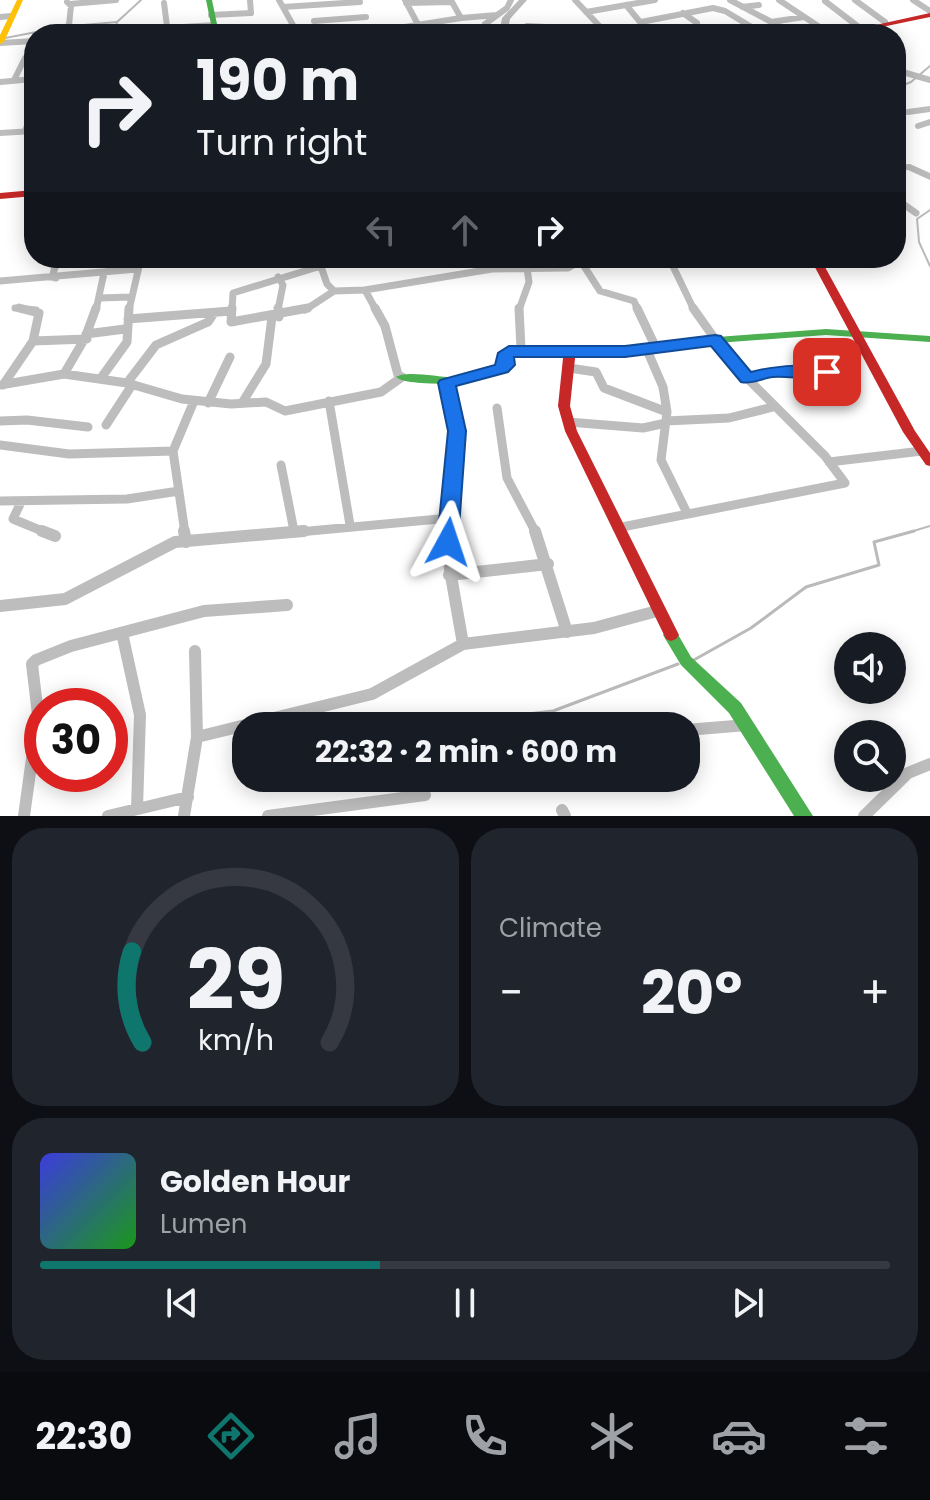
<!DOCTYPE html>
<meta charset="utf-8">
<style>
body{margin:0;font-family:Poppins,sans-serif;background:#20242c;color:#f1f3f6;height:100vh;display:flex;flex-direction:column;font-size:30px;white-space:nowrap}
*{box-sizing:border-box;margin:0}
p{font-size:26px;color:#9ea1a6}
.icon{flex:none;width:44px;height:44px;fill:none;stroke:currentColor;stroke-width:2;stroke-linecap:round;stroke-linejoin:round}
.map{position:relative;height:816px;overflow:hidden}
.panel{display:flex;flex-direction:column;gap:12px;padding:12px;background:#0d0f14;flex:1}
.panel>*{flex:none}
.hud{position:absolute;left:24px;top:24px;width:882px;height:244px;border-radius:32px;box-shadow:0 4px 20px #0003;background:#171b24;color:#f1f3f6;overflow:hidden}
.buttons{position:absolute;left:834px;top:632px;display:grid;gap:16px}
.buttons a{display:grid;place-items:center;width:72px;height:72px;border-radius:50%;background:#171b24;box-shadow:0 4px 20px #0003;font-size:40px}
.speed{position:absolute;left:24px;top:688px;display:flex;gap:16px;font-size:40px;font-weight:700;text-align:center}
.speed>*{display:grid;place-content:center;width:104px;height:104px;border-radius:50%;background:#171b24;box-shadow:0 4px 20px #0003;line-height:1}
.speed .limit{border:12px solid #d22;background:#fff;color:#111}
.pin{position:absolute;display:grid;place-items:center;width:68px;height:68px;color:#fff;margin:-34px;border-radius:16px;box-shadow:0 4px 12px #0006}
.me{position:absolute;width:88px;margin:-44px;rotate:5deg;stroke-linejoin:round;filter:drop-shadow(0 0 6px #0008)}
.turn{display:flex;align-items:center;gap:28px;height:168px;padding:0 40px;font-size:36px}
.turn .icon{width:104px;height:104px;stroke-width:2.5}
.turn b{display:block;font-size:56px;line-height:68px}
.lanes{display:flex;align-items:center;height:76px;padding:0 40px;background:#0003;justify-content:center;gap:40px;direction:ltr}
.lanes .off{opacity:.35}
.big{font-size:60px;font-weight:700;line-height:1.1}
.panel .tile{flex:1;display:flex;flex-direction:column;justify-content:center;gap:12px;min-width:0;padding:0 28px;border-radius:32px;background:#20242c}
.panel .dial{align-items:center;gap:0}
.dial svg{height:208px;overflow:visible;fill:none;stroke:#363941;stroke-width:7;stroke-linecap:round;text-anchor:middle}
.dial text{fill:#f1f3f6;stroke:none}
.song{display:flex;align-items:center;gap:24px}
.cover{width:96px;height:96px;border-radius:12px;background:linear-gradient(135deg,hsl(240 70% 55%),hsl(120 70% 35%))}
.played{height:8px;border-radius:4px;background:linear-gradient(90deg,#0f766e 40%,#363941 40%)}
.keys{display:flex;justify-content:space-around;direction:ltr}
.heat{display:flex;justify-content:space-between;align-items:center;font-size:44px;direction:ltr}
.panel .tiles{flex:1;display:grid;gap:12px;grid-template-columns:1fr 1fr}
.tile:last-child{grid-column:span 2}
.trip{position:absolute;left:232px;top:712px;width:468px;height:80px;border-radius:32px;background:#171b24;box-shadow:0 4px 20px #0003;font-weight:700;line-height:80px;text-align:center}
.tabs{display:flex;height:128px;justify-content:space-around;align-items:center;background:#090b0e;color:#9ea1a6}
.tabs .icon{width:56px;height:56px}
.tabs .active{color:#0f766e}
.tabs b{font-size:36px;color:#f1f3f6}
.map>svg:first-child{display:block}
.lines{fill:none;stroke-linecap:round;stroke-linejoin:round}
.stream-far1{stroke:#bababa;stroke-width:2}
.stream{stroke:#bababa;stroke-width:3}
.river{fill:#bababa;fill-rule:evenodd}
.street-far3{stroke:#bdbdbd;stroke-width:6}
.street-far2{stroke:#bdbdbd;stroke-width:7}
.street-far1{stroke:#bdbdbd;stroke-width:9}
.street{stroke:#bdbdbd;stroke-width:12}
.fast{fill:#4caf50;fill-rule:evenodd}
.slow{fill:#ffc107;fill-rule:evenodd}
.jam{fill:#c62828;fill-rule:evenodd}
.route{fill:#1a73e8;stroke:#114b97;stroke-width:2}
</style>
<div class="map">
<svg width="930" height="816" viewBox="0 0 930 816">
<rect width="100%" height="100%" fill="#fff"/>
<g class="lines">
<path class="stream-far1" d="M72,26l45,-4
M115,34l2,-12 24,-22
M0,39l62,-12
M896,88l15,-6 19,-16
M930,210l-13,9 2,23 11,24
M907,533l23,-7"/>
<path class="stream" d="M692,661l59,-33 55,-41 73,-22 -5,-23 40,-11
M475,720l78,-9 125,-47"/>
<path class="river" d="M519,0h8l-17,19 -3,15h-8l3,-16z
M910,164l20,9v7l-22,-10 -12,1v-6z"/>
<path class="street-far3" d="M279,0l19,34
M405,0l18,34
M575,0l30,32
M730,0l64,34
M779,0l51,34
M855,0l30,22
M913,0l17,11
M825,1l35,27
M164,3l4,31
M70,4l46,-4
M626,5l19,23 11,6
M283,7l77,-5
M742,7l17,-2
M586,12l69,-12
M683,13l14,10
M211,15l40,-2 -1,-13
M0,17l11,-1
M461,18l36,-3
M314,21l52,-4
M641,22l72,-14 12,3 38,23
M771,22l33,-5
M527,26l76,4
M168,28l46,-3
M216,31l42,-1 8,4
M57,34l12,-9 2,-19 -4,-4
M361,34l100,-16 -9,-16 -46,1
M494,34l-9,-10 22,-16 4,-8
M736,34l19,-4
M0,43l34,-2
M896,70l34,10
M14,80l11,-22 9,1
M0,82l34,-3
M908,112l22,-3
M918,126l12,-4
M25,131l9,-24
M0,133l34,-2"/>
<path class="street-far2" d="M32,189l2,-40
M896,199l20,14
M318,258l9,26 7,7
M669,258l25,52
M582,263l18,28 34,10 4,9
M278,277l5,8 -5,25
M56,278l-4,-1 6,-19
M0,281l137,-12
M365,290l11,20
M100,298l30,-1
M15,308l21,2
M96,310l8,-37
M129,310l12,-52
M232,310l1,-17 88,-27
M305,310l29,-19 31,-1 127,-21 76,-1 17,-10
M519,310l10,-28 -2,-14"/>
<path class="street-far1" d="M232,308l-1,14 77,-14
M278,308l1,9
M519,308l2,41
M637,308l19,40
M128,319l103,-8
M86,334l39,-5
M33,341l54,-2
M647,350l16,37 4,25 -6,48 26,53
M569,368l27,4 8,16 63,24
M64,374l21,-36 11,-30
M101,378l26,-36 2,-34
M747,378l24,-6h56
M127,383l29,-38 52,-23 6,-9
M446,383l8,62 -6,88
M0,385l64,-11 63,9 55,16 49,5 35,-2 19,9 96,-19 21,-15 -4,-2 -13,-49 -10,-18
M3,385l30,-44 6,-28 -20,-5
M329,401l21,124
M208,403l22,-46
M242,403l24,-39 6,-47
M497,408l10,70 29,55
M0,421l27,-1 61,7
M666,421l63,-3 44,-11
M568,422l75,6 23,-5
M106,425l26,-40
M0,445l69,9 104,-3
M829,462l93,-11
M281,465l13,66
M0,501l127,-2 52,-8
M21,502l-8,17 34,14
M617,528l228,-45 -20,-27 -93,-93 -39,-55
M185,533l-12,-82 21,-50
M288,533l162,-15"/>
<path class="street" d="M42,531l13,5
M184,531l2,11
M448,531l2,39 13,74
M535,531l32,101
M449,575l99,-11
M0,606l65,-7 110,-57 129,-11
M122,633l18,82 -3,93
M686,730l61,-5
M197,737l175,-43 91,-50 131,-16 63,-17
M562,810l3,6
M24,816l14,-101 -6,-51 4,-4 35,-14 133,-35 83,-6
M108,816l80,-19
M184,816l13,-79 -2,-86
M268,816l157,-21
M864,816l44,-43 22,-9"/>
<path class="fast" d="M206,0h6l7,34h-6z
M826,329l104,7v6l-104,-7 -136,10 -65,9 -104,-2 -10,3 2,10 -2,2c-28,16 -58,18 -90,16 -9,-1 -18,-1 -25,-6 10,-7 42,0 56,0 18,-1 33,-5 49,-13l-2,-11 2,-2 20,-5 104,2 65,-9z
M671,629l5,2 15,26 50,46 72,113h-19l-65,-103 -48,-48 -18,-30 3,-4z"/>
<path class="slow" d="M17,0h6l-19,42 -4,2v-9z"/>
<path class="jam" d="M930,13v4l-82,17h-13z
M34,190v6l-34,3v-6z
M810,258h10l95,173 15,22v13l-4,-1 -23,-33z
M570,346l6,3 -6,57 7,25 102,204 -3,4 -5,2 -5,-2 -101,-208 -7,-25 6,-57z"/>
</g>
<path class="route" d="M715,335l6,1 30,36c18,-5 71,-12 85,0 -14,12 -45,3 -63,5 -11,1 -21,8 -32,5l-30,-36 -86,11h-111l1,8 -7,7 -52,14 10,45 -8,111 -10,8 -8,-2 -3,-6 11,-111 -10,-48 2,-3 55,-15 3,-12 11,-7h116z"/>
</svg>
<div class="buttons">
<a><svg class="icon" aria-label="sound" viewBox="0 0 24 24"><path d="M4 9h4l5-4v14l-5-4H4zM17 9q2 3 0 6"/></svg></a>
<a><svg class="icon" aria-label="search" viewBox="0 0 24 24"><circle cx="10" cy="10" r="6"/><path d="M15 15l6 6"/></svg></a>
</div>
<div class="speed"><div class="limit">30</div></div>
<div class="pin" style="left:827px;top:372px;background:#d93025"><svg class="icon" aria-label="arrive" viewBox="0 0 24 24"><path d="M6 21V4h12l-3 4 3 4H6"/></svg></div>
<svg class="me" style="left:448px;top:542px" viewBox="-20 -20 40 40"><path d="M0-17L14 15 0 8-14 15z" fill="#1a73e8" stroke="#fff" stroke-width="4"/></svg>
<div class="trip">22:32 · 2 min · 600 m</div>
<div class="hud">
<div class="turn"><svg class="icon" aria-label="right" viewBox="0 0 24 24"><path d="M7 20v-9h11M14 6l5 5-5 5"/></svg><div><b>190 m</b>Turn right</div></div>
<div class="lanes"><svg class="icon off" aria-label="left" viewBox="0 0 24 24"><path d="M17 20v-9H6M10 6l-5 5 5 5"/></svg><svg class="icon off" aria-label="ahead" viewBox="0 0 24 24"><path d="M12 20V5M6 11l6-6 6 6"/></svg><svg class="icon" aria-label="right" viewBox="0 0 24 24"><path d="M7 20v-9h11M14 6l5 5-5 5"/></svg></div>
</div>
</div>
<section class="panel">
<div class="tiles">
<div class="tile dial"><svg viewBox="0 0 100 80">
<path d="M14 69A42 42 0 1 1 86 69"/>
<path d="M14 69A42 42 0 0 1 10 34" stroke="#0f766e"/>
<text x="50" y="56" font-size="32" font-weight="700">29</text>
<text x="50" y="72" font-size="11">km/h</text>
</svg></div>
<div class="tile"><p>Climate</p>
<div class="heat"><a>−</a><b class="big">20°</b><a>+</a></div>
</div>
<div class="tile">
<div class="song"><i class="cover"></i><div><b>Golden Hour</b><p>Lumen</p></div></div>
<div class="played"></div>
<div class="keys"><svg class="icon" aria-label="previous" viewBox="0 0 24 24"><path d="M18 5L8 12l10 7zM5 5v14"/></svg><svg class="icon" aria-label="pause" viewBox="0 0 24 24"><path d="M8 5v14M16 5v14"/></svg><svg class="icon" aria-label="next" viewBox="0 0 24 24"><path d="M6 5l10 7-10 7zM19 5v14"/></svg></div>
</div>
</div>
</section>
<nav class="tabs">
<b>22:30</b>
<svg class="icon active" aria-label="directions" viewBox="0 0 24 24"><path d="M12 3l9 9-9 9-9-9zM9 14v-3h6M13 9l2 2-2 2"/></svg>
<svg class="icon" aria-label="music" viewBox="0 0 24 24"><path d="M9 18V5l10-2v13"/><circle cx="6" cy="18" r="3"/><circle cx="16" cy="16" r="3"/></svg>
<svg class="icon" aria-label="phone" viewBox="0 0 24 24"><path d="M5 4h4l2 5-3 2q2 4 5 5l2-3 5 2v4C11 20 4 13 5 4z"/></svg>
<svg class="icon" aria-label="climate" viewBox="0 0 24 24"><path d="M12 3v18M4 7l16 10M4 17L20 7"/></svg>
<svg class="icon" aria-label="car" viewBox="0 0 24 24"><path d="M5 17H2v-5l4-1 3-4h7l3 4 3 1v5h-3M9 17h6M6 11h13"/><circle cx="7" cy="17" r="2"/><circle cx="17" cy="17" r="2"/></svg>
<svg class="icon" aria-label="filters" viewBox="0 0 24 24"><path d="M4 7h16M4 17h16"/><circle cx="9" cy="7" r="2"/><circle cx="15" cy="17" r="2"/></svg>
</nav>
